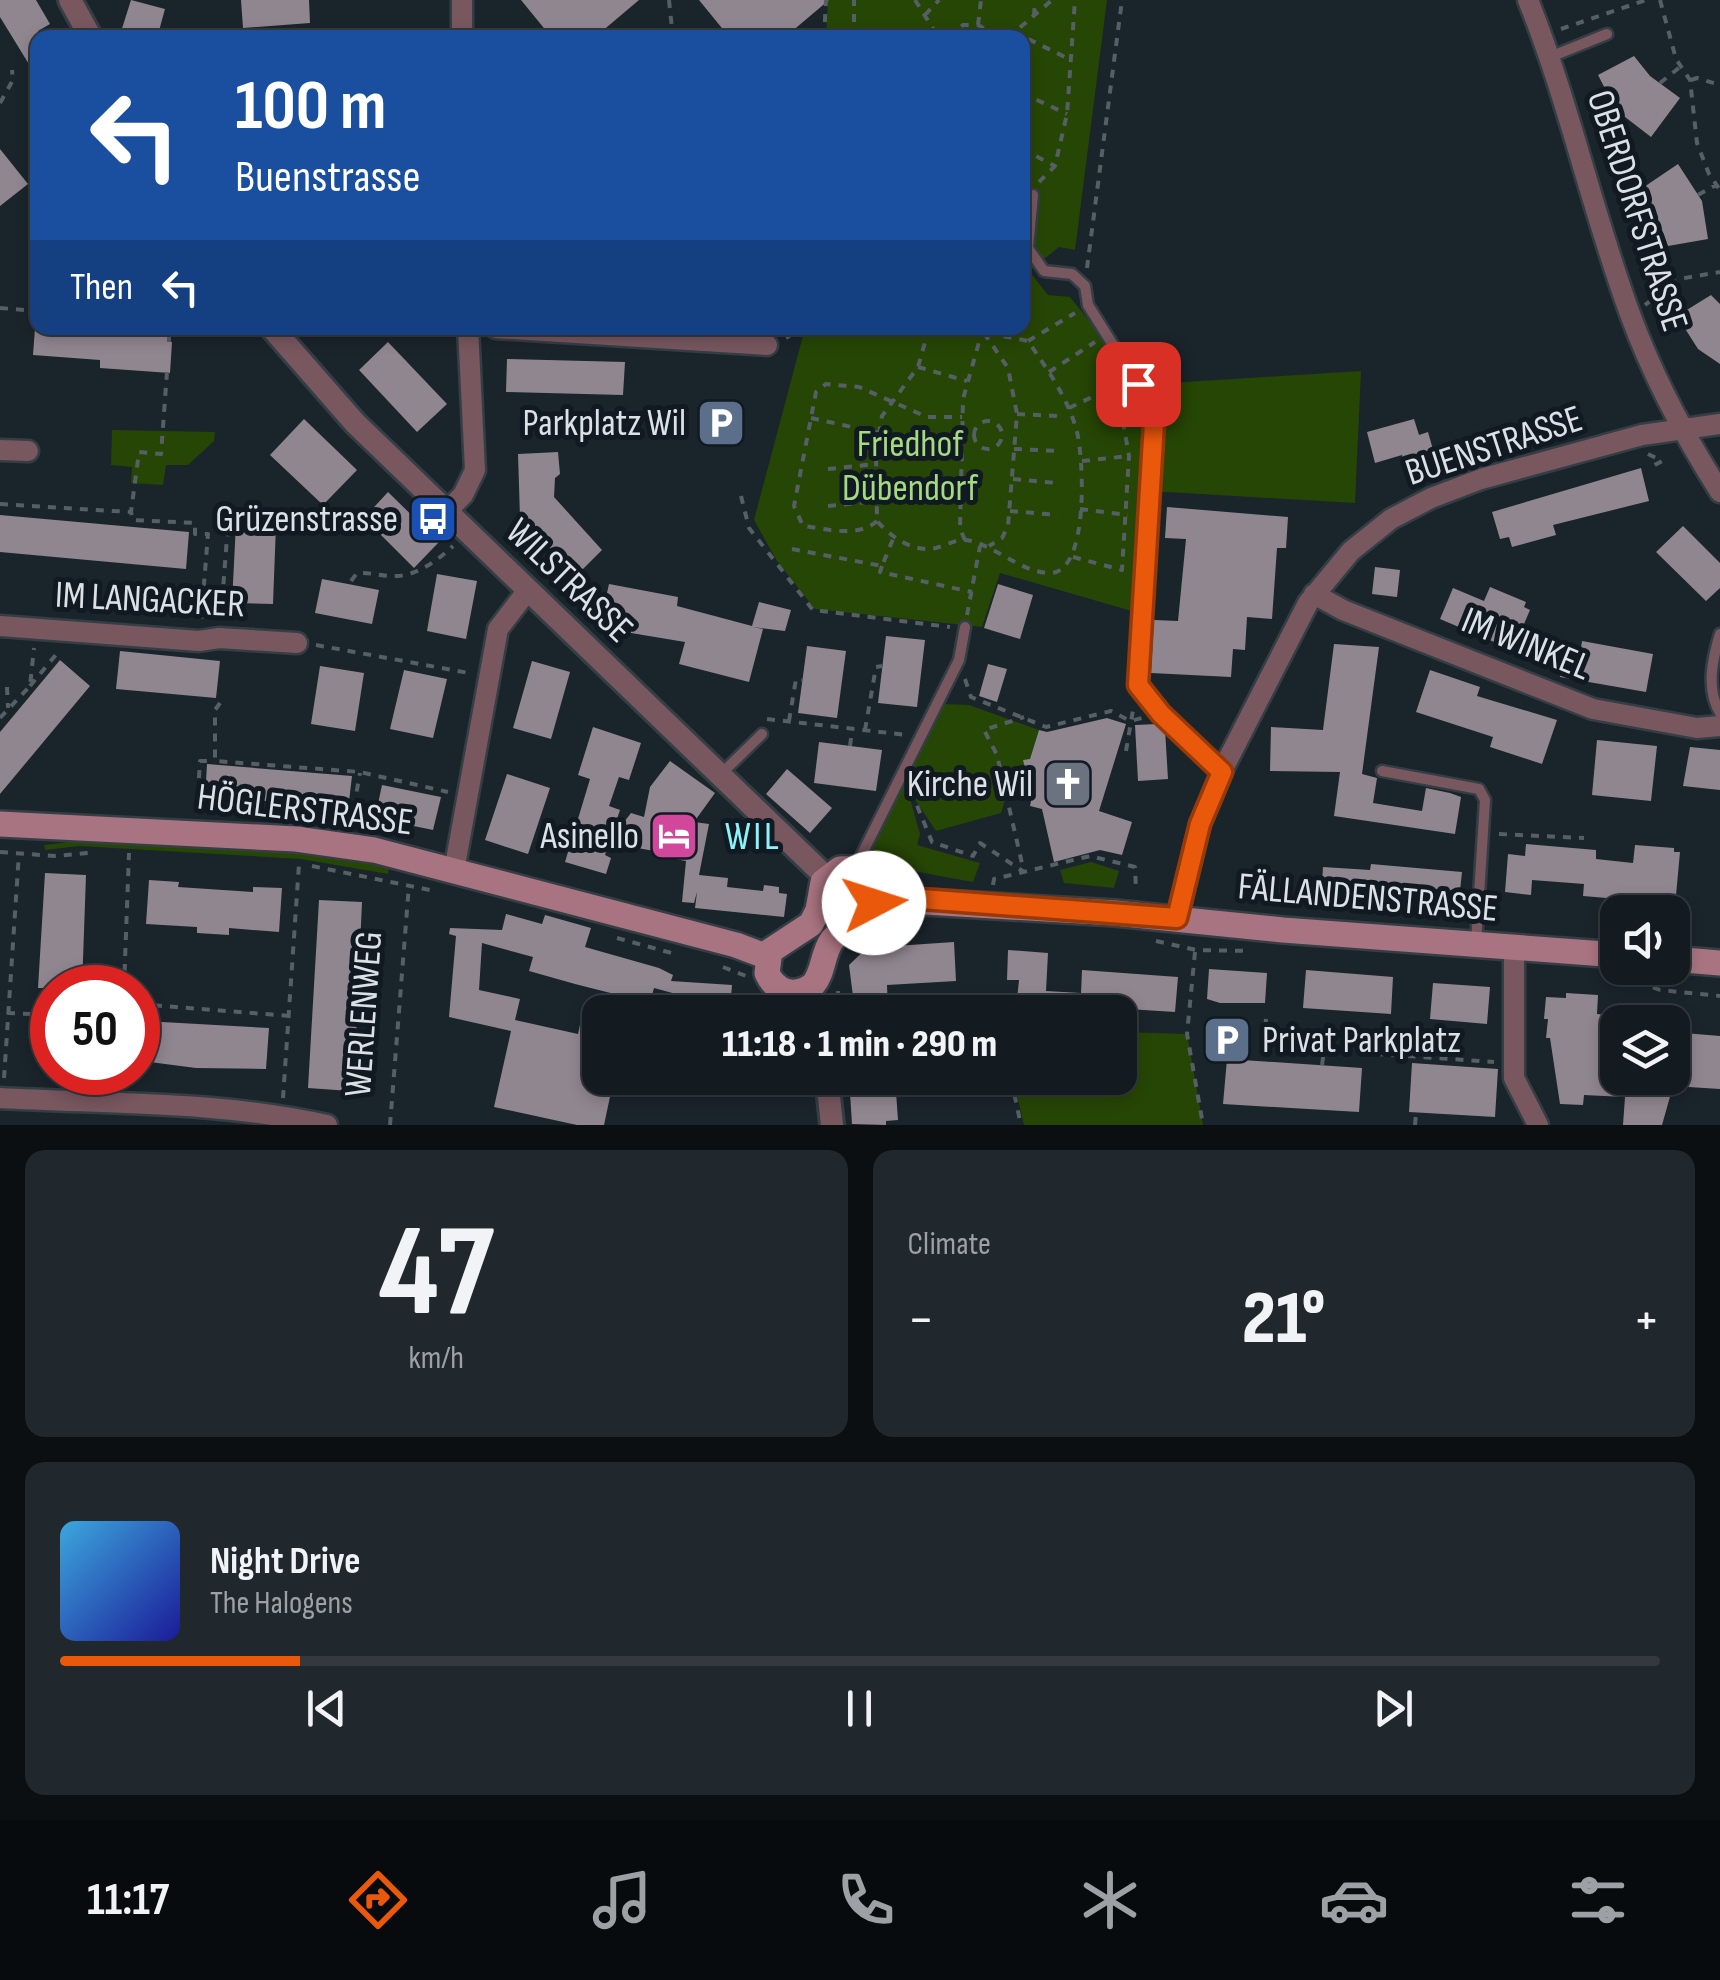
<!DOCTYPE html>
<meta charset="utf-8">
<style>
body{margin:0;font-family:"Sofia Sans Condensed",sans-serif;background:#21282d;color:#f1f3f6;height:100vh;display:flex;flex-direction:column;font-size:38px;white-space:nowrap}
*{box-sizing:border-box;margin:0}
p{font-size:32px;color:#9da1a5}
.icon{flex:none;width:55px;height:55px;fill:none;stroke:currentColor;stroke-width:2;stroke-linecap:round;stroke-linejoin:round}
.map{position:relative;height:1125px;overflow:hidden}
.details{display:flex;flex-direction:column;gap:25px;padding:25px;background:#0b0f12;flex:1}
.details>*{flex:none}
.top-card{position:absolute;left:30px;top:30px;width:1000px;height:305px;border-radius:20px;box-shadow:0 5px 15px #0003,0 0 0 2px #33393e;background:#1a4fa0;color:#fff;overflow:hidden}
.controls{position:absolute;left:1600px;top:895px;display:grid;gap:20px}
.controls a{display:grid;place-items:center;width:90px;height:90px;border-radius:20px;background:#141b20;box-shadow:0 5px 15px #0003,0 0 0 2px #33393e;font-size:50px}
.speed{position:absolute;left:30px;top:965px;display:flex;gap:20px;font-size:50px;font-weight:700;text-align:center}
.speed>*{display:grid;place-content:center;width:130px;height:130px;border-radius:50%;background:#141b20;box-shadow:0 5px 15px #0003,0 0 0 2px #33393e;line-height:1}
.speed .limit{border:15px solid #d22;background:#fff;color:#111}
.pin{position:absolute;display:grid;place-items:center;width:85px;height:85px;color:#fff;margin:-42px;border-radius:20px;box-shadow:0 5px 15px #0006}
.me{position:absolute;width:110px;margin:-55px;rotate:85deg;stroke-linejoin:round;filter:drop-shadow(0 0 8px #0008)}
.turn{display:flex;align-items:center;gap:35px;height:210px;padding:0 40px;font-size:45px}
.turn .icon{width:130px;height:130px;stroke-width:2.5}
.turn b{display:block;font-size:70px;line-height:85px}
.then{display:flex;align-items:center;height:95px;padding:0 40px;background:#0003;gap:20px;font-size:38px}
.big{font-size:75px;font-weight:800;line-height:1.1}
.details .card{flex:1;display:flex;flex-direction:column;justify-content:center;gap:15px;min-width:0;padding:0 35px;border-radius:20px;background:#21282d}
.details .dial{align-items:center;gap:0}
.dial b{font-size:130px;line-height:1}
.song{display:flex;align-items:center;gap:30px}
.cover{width:120px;height:120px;border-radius:15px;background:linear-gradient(135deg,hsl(200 70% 55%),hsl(240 70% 35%))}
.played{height:10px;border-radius:5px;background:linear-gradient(90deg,#ea580c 15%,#33393e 15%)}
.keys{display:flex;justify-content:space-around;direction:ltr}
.heat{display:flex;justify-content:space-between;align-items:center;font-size:55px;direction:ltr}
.details .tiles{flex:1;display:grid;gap:25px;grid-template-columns:1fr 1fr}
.card:last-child{grid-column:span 2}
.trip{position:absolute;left:582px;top:995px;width:555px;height:100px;border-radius:20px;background:#141b20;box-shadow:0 5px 15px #0003,0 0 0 2px #33393e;font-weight:800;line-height:100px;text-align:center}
.menu{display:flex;height:160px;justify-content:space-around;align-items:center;background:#080b0d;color:#9da1a5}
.menu .icon{width:70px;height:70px}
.menu .current{color:#ea580c}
.menu b{font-size:45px;color:#f1f3f6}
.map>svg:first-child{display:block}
.green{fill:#264605}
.building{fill:#908690}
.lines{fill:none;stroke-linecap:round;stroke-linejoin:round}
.service-casing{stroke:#353e45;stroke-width:15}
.minor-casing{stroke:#353e45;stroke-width:25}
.tertiary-casing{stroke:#353e45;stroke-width:28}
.secondary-casing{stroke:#353e45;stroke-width:30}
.path{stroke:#565f65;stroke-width:4;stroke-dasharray:8 8;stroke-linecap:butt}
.service{stroke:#78575f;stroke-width:10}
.minor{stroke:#78575f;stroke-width:20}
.tertiary{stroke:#78575f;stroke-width:22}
.secondary{stroke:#a97481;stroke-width:25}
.route-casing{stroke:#983908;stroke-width:25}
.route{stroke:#ea580c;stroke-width:18}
.labels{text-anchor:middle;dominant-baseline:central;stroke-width:10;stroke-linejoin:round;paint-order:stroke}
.street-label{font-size:38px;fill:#dbe1e6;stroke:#111a22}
.poi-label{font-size:38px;fill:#dbe1e6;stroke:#111a22;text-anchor:end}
.park-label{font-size:38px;fill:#a5da80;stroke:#111a22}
.neighbourhood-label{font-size:40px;letter-spacing:2.5px;fill:#89f5f8;stroke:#111a22}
</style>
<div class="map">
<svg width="1720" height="1125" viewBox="0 0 1720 1125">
<rect width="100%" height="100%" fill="#1a242b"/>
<path class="green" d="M828,0h279l-32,250 -16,-3 -30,24 19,24 22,2c25,31 59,70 73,109 16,47 -4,154 -8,206l-135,-39 -18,54 -167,-18 -38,-48 -23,-41 51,-192h217v-290l-196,-1z
M1361,371l-6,132 -205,-12 4,-68 -16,-38z
M112,430l103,2 -1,9 -26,24h-22l-3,20 -32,-2 1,-16 -21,-2z
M944,704l25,1 70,25 -9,29 2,37 -27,4 -4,13 -65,18 -20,-30 -7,-26z
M905,781l15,53 -3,11 63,18 -7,19 -82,-15 -20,-15z
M78,841l223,11 88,15 -1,7 -87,-15 -222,-13 -34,4 -1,-5z
M1091,862l28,9 -5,17 -50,-5 -4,-13z
M1120,1032l67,2 16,91h-179l-11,-47h107z"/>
<path class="building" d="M0,0h36l14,24 -12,7v48l-38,-62z
M131,0l34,9 -8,29h-38z
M241,0h68l1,23 -67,5z
M521,0h118l-45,38h-42z
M699,0h130l-45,38h-54z
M1634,56l16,20 30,22 -29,39 -35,-27 -18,-35z
M0,149l28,35 -28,22z
M1678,164l24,37 6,38 -40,7 -9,-24 -21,-31z
M1711,295l9,9v60l-22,-15 -21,-33z
M35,328h132v14h5l-2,31 -70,-5v-8l-67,-5z
M388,342l59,62 -30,28 -58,-62z
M507,359l118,3 -2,33 -117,-3z
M304,419l53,51 -34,35 -53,-50z
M1414,419l5,16 9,-3 6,21 -30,8 -2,-6 -27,8 -8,-31z
M558,452l2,22 -5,4 -1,19 48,53 -26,26 -56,-59 -2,-63z
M1641,468l8,33 -96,24 3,10 -44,12 -3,-10 -9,2 -8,-27z
M388,492l51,50 -25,26 -50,-50z
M1167,507l121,10 -2,31h-9l-5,71 -25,-2 -2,33 -12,-1 -2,28 -80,-4 3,-53 24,1 8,-82 -21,-1z
M0,515l189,17 -3,37 -186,-17z
M236,523l40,2 -3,79 -41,-1z
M1683,526l37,37v25l-14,13 -50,-49z
M1375,567l25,3 -3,27 -25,-3z
M437,574l40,7 -11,58 -39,-8z
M322,579l57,11 -7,34 -57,-11z
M609,584l69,13 -1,9 75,20 7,-24 32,8 -6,21 -32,-4 10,2 -14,53 -70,-18 6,-22 -72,-12 4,-25 -12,-3z
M998,584l35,11 -13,44 -36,-11z
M1490,587l36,15 -2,5 6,3 -17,40 -73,-31 13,-31 31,13z
M886,636l39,4 -8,67 -39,-4z
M1582,641l71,13 -7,38 -86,-15 6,-32 15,3z
M1334,644l45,3 -17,127 15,4 -4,25 49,8 4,-23 24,5 11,4 -6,37 -121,-18 6,-44 -70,-1 1,-44 52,3z
M807,646l39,5 -9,67 -39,-5z
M120,651l100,10 -4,37 -100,-9z
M60,660l30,26 -90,108v-62z
M532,661l38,11 -19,67 -38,-11z
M988,664l19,5 -10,33 -18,-6z
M320,666l44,7 -9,58 -44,-7z
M404,670l43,9 -14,59 -43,-9z
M1430,670l50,17 -3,9 80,24 -15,44 -52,-17 3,-10 -77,-25z
M1107,718l19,6 -27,87 33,11 -10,33 -22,-5 -46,12 -12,-53 -12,-3 2,-10 -9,-36 7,-1 9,-29 8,2z
M1158,724l7,5 3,50 -30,2 -3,-56z
M593,727l48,16 -12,37 -10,-3 -10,29 11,4 -10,30 21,-27 13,4 6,-30 20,-26 45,32 -21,29 15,2 -10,51 29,3 -1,9 36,4 1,-6 15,2v6l8,1 -3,23 -89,-9 2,-16 -3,11 -12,-1 4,-41 -27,-5 1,-4 -51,-9 -4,12 6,3 -5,16 -41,-12 25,-83 -12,-4z
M1597,740l60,6 -6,55 -59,-6z
M819,742l63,8 -6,41 -62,-8z
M1690,747l30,3v40l-37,-4z
M207,764l145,12 -4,34 -82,-9 -61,-2z
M787,769l45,39 -22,25 -44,-39z
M507,774l43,14 -22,66 -43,-14z
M382,785l59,12 -8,33 -58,-12z
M1526,844l70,6v9l37,4 2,-18 39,3v4h6l-5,54h-45v-6l-47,-4 1,-12 -52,-4 -1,15 -26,-3 3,-38 17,2z
M1371,864l91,8 -2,19 -65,-5 -1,19 -73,-5 2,-33 47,3z
M45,873l41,2 -4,113h-44z
M149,880l30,2 -1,5 75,5v-5l29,1 -3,44 -50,-4v7l-32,-2v-6l-51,-3z
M319,900l43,2 -7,159 -5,30 -42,-3z
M506,914l36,10 3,-9 46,13 -6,19 74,21 14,7 -2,6 61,4 -1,13 37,2 1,12h-79l1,-14 -37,-10 -4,15 -75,-19 -46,-13 4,-14 -51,-14 -3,47 41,9 -5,21 63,14 3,-14 19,4v54h14l-10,47h-27l-83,-18 17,-76 -62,-14 7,-81 -7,-2 1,-6 52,2z
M894,941l1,5 59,-4 2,39 -69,4 1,27h-33l-6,-47 24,-23z
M1008,950l40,3 -2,38 35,2 1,-23 96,7 -3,35 -78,-5 -1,5 -80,-3 3,-29h-12z
M1209,969l58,4 -2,30h-45l-13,-4z
M1306,970l87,7 -2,37 -88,-6z
M1433,983l57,4 -3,37 -57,-5z
M1566,993l32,2 -1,19 10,1 -4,55 15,1v7h54v-46l48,4v53l-47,-3 -11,39h-39l2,-28 -41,-2 -1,10 -23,-1 -10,-66h-4l2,-19h-4l2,-22 20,1z
M144,1021l125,7 -3,41 -70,-1 -54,-7z
M1227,1059l135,9 -3,44 -136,-8z
M1412,1063l86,6 -3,48 -86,-5z
M849,1078h46l3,42 -12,1v4l-34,-1z"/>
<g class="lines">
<g class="service-casing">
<path id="service" d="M1550,57l57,-23
M1033,195l-5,53 16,23 28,3 13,12 3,19 50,80 16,38 -16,262 23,29 60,56
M1720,634c-8,26 -14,55 0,79
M1382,771l97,18 6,11 -9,143
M720,775l42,-41
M855,868l104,-208 6,-33"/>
</g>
<g class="minor-casing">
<path id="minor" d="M1528,0c41,102 64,211 102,314 23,63 54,121 90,178
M462,38v-38
M496,328l271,17
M0,450l28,1
M446,512l17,-17 12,-25 -7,-142
M1314,594l29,16 250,99 104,19 23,-2
M0,626l199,15 20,-3 78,5
M454,871l44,-242 30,-39
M1177,918l23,-94 22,-53 86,-168 43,-52 40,-32 40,-21 50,-19 161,-44 78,-11
M1514,947v131l24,47
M0,1098c109,6 220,3 327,27"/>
</g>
<g class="tertiary-casing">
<path id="tertiary" d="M70,0l21,38
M272,328l83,95 471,454
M803,992l10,20
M827,1078l5,47"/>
</g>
<g class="secondary-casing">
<path id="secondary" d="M0,824l296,15 78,11 362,95 32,12
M840,869c11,-1 22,0 29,10 23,31 -23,43 -37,61 -10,14 -8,32 -19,45 -18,13 -37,8 -46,-12l3,-22 41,-27 7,-14 5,-28z
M874,899l241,14 168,17 335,25
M1672,959l48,4"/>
</g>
<path class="path" d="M669,0l4,38
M915,0l22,35 7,3
M1660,0l16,59 14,21 7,63 12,31 11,16
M925,15l14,-15
M1034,16l1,-16
M978,25l3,-25
M1561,29l85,-29
M1014,32l57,28
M824,38l2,-38
M854,38v-38
M950,38l13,-13h15l23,13
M1008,38l44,-38
M1691,80l6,-2 23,7
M1660,83l20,-16
M1022,93l45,21
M0,103l13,-23 -1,-10
M1022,149l33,17
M1039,182l16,-16 12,-52 8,-114
M1698,195l18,-10
M1087,268l35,-268
M1645,305l34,-26 41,-7
M0,308l38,3
M929,328l-11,39 -36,49 -6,36 1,69c14,16 36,32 59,27 8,-2 21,-9 30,-8 28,4 55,33 84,33 40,0 34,-119 26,-145 -10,-33 -29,-59 -48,-87l-67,-13
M984,333l24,35 9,46 -9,112 -6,12 -13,8
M786,338l12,-8 15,-2
M1028,341l47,-28
M169,342v-14
M918,367l49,14
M167,372l-6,82 -22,-2 -8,60 2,8 62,3v11h13l-7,87
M1049,372l46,-30
M1069,408l46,-22
M1017,414l41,2
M811,418l68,15
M974 435a14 14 0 1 1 28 0a14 14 0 1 1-28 0Z
M1014,449l44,2
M876,452l85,2
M1648,454l14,7 -9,5
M1082,461l47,-5
M828,469l48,-5
M1013,479l44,4
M879,491l81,2
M741,496l8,32 64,82 137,17
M0,504l130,8
M828,506l50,-5
M1080,509l48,6
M1010,511l48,4
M877,521c-19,17 -50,8 -74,5l-9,-20 22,-114 10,-8 33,3 68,30h35
M965,540l-5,-11 3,-130 20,-71
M792,549l90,17 11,-27
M1073,557l49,13 7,-114 -10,-56 -13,-10
M882,566l-2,6 92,20
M351,581l6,-8c14,-1 26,4 40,3 21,-1 41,-16 56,-30
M967,615l13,-69
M221,616l8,-105
M316,645l153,28
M965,679l6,18 75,30 65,-16 19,10 16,-4
M30,686l29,-35
M7,687l1,21
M220,703l-5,7v51l145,11 88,20
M0,718l30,-32 4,-38
M767,719l140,16
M789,721l7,-42 6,1
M865,730l11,-63 6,-1
M850,746l2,-15
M1126,751l8,-47
M911,791l21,51 41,14 7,-13 44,29 -27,-117 -13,-25 40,-13
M197,810l3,-49h15
M351,823l9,-50
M1499,834l85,4
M0,852l54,4 34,-3
M312,866l118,24
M993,885l1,-6 96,-23 45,11 1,24
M617,938l58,16
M1156,941l40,9 54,1
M1195,952l-8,82 16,91
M723,967l23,9
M1623,976l37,14 60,6
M124,988l5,-135
M838,991l1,21
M138,1004l152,12
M7,1013l45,2
M1266,1019l-3,31 42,-1 189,13
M1322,1065l2,-14
M4,1078l15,-225
M1011,1079l10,46
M283,1098l16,-234
M390,1125l19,-240
M1415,1125l1,-12"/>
<use href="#service" class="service"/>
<use href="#minor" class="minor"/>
<use href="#tertiary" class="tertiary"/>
<use href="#secondary" class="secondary"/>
</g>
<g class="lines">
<g class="route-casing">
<path id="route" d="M874,903v-4l34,-1 269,20 23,-94 22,-52 -61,-58 -23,-29 16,-262 -16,-39"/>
</g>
<use href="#route" class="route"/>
</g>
<defs>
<g id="parking-square" transform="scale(2.5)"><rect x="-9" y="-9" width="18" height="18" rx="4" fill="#5c6f8a" stroke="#111a22"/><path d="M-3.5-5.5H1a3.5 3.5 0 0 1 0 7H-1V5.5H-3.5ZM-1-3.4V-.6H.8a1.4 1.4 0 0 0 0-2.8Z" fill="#fff"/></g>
<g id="bus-square" transform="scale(2.5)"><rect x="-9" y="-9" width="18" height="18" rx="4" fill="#1a4fb4" stroke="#111a22"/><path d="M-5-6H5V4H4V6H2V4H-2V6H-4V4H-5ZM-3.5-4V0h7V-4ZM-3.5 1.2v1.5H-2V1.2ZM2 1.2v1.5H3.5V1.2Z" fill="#fff"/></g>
<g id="church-square" transform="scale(2.5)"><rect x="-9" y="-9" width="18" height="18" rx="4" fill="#6b7280" stroke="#111a22"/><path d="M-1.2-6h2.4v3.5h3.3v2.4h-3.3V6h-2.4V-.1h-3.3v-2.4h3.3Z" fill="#fff"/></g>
<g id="hotel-square" transform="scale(2.5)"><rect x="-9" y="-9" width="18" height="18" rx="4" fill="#d1479c" stroke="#111a22"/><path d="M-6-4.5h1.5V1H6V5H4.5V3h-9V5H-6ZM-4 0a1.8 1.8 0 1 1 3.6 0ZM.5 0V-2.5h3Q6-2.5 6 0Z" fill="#fff"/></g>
</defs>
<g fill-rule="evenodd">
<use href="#parking-square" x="721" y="423"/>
<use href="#bus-square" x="433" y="519"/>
<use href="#church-square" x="1068" y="784"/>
<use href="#hotel-square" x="674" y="836"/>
<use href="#parking-square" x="1227" y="1040"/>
</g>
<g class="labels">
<g class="street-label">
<text transform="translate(1637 211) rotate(72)">OBERDORFSTRASSE</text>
<text transform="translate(1494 446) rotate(-18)">BUENSTRASSE</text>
<text transform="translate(569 581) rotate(44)">WILSTRASSE</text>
<text transform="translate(150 600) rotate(3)">IM LANGACKER</text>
<text transform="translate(1526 644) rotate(22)">IM WINKEL</text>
<text transform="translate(305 810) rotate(7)">HÖGLERSTRASSE</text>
<text transform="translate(1368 898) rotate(5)">FÄLLANDENSTRASSE</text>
<text transform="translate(364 1014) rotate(-86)">WERLENWEG</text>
</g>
<g class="poi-label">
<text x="686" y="423">Parkplatz Wil</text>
<text x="398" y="519">Grüzenstrasse</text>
<text x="1033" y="784">Kirche Wil</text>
<text x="639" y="836">Asinello</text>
<text x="1262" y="1040" text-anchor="start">Privat Parkplatz</text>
</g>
<g class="park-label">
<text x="910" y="444">Friedhof<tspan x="910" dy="44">Dübendorf</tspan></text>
</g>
<g class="neighbourhood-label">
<text x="753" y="837">WIL</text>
</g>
</g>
</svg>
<div class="controls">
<a><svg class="icon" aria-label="sound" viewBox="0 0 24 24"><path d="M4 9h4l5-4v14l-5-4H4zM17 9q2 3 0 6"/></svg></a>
<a><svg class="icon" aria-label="layers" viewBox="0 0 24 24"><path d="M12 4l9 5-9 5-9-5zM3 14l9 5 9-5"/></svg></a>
</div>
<div class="speed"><div class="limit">50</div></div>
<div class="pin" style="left:1138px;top:384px;background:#d93025"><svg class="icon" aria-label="arrive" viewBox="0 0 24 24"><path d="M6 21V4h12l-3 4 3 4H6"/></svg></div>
<svg class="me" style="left:874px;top:903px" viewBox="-20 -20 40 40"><circle r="19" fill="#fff"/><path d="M0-13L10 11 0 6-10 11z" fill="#ea580c"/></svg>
<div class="trip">11:18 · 1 min · 290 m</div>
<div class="top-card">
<div class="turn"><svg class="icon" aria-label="left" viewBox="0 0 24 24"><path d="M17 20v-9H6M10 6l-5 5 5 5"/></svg><div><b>100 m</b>Buenstrasse</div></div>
<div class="then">Then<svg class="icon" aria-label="left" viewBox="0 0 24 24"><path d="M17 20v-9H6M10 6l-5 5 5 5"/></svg></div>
</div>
</div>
<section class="details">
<div class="tiles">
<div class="card dial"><b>47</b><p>km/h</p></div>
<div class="card"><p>Climate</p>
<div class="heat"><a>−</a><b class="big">21°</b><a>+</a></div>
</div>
<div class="card">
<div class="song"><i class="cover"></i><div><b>Night Drive</b><p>The Halogens</p></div></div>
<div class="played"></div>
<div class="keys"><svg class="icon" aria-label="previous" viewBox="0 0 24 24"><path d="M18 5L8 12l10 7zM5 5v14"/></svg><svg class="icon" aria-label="pause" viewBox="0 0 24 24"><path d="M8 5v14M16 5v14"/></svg><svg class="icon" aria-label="next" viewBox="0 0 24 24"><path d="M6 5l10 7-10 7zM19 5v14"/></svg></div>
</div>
</div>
</section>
<nav class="menu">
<b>11:17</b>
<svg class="icon current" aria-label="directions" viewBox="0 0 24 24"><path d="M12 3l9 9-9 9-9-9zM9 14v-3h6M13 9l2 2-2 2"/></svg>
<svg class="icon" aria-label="music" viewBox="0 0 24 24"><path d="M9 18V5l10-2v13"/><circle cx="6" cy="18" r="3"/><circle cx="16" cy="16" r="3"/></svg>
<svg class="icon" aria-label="phone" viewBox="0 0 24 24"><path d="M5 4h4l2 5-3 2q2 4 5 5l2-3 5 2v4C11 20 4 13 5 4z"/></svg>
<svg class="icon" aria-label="climate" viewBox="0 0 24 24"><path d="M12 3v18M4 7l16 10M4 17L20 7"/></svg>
<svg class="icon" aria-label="car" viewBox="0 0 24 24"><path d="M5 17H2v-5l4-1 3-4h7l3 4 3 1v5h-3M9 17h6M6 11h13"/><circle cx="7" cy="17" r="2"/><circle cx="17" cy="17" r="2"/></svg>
<svg class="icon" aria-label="filters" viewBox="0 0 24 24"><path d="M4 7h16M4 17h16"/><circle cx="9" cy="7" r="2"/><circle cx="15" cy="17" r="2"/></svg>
</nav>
